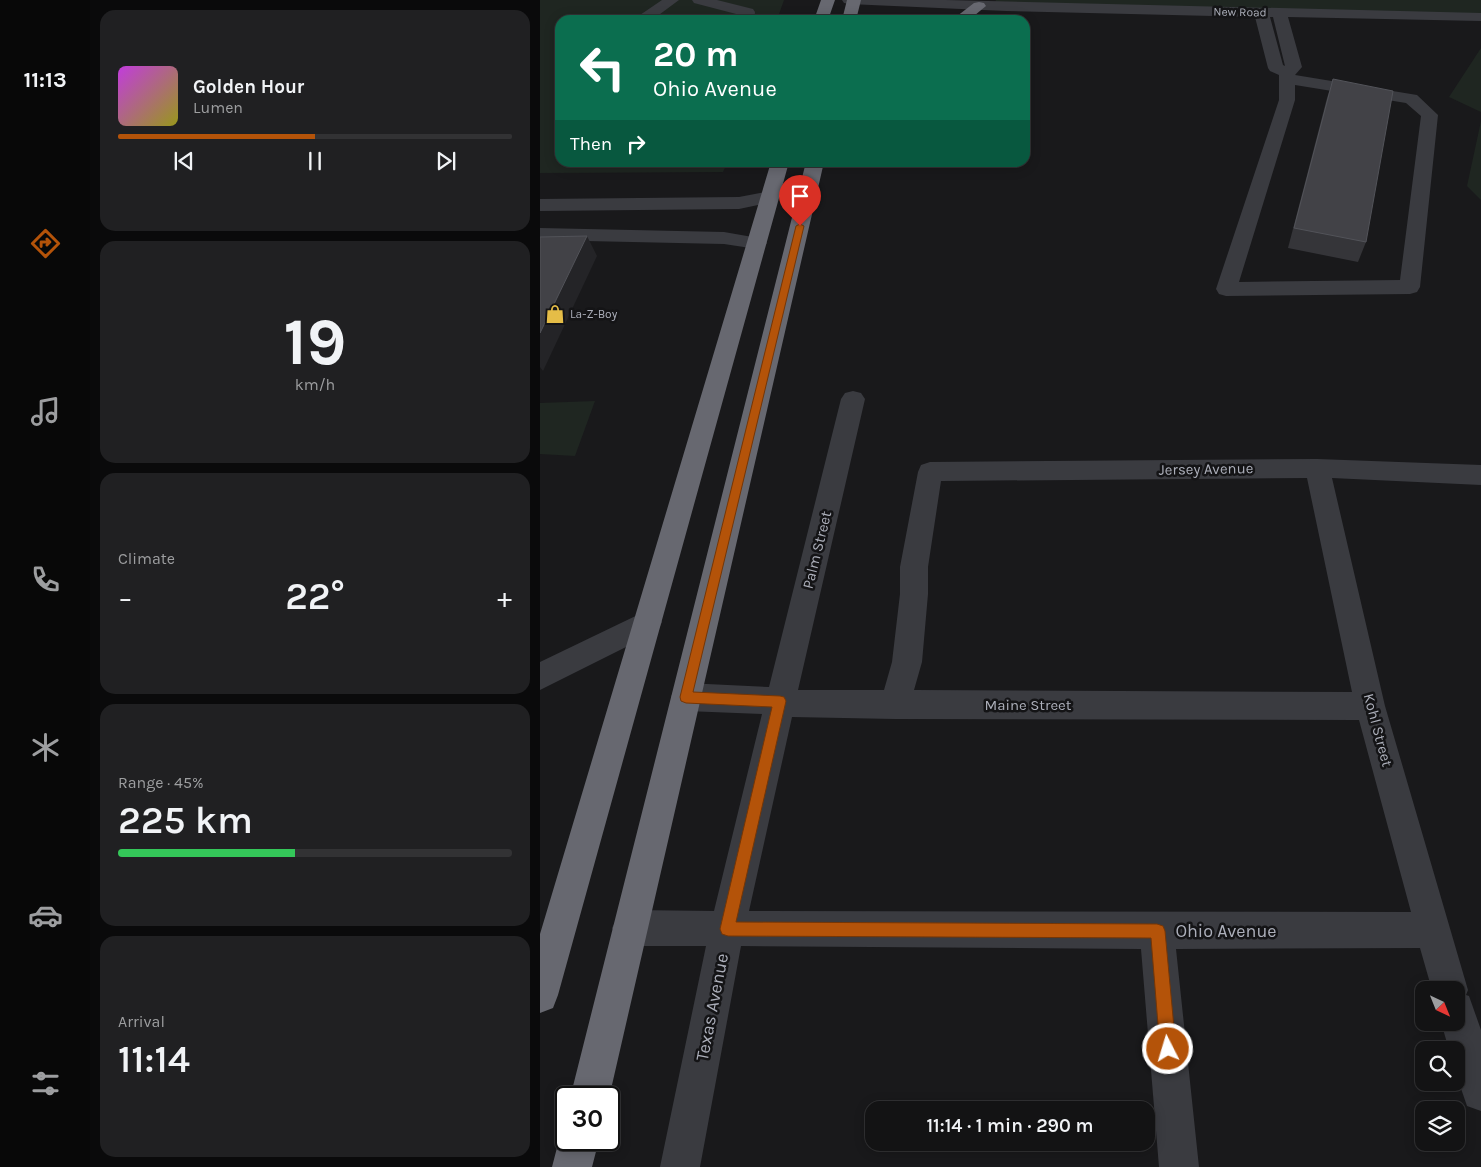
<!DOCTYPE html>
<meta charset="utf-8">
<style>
body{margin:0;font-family:Karla,sans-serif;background:#202022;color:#f1f3f6;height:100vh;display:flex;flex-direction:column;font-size:19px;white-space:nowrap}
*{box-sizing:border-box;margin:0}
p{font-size:16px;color:#9d9ea0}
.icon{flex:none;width:28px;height:28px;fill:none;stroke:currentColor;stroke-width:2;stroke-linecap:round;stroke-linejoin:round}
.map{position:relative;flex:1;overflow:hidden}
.sheet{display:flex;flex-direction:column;gap:10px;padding:10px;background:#0a0a0b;width:450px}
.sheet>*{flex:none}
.hud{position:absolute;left:15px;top:15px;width:475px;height:152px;border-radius:15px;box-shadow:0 2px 12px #0003,0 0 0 1px #323234;background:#0b6e4f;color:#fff;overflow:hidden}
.needle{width:32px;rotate:137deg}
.buttons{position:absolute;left:875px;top:981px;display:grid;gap:10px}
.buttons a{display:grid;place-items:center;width:50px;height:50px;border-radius:10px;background:#131314;box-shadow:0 2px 12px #0003,0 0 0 1px #323234;font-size:25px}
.speed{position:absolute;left:15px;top:1086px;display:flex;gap:10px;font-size:25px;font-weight:700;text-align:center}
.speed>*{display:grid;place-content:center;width:65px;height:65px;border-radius:50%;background:#131314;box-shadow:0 2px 12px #0003,0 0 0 1px #323234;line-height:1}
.speed .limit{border:2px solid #111;border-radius:8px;background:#fff;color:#111}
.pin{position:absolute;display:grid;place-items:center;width:42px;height:42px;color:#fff;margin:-51px -21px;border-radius:50% 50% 50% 0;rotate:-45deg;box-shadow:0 0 5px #0007}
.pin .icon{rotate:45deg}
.me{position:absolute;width:55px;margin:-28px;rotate:355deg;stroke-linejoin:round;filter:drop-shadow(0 0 4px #0008)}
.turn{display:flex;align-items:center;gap:18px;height:105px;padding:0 15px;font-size:22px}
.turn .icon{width:65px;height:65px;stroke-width:2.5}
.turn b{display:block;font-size:35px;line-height:42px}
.then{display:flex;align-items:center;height:48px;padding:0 15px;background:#0003;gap:10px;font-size:19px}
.big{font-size:38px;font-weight:600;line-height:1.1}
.sheet .widget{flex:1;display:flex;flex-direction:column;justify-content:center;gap:8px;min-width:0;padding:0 18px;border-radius:15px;background:#202022}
.sheet .dial{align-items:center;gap:0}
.dial b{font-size:65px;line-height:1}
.song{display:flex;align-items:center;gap:15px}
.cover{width:60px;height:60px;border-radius:8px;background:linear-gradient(135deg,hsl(290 70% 55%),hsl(60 70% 35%))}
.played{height:5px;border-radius:2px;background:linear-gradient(90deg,#b45309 50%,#323234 50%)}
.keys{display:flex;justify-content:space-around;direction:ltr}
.heat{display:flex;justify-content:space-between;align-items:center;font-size:28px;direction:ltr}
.charge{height:8px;border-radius:4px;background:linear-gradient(90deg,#34c759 45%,#323234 0)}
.trip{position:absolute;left:325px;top:1101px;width:290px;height:50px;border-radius:15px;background:#131314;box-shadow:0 2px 12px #0003,0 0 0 1px #323234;font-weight:600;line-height:50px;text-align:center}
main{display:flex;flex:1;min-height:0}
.tabs{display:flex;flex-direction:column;width:90px;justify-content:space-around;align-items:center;background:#080808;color:#9d9ea0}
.tabs .icon{width:35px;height:35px}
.tabs .current{color:#b45309}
.tabs b{font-size:22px;color:#f1f3f6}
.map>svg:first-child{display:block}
.green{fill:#1f2621}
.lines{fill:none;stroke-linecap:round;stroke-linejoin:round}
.minor{fill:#3a3b40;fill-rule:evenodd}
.highway{fill:#676870;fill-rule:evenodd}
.wall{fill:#353539}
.shaded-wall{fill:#242427}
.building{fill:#424247;stroke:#525359}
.route{fill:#b45309;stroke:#753606}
.labels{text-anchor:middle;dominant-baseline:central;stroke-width:5;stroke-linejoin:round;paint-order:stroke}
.far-street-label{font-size:12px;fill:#acafba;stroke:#141416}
.far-poi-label{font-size:12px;fill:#acafba;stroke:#141416;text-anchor:start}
.street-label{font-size:15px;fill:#acafba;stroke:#141416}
.near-street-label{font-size:18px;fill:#acafba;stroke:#141416}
</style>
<main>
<nav class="tabs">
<b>11:13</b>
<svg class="icon current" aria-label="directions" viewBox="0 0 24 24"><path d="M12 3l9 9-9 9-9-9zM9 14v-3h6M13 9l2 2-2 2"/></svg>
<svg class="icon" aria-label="music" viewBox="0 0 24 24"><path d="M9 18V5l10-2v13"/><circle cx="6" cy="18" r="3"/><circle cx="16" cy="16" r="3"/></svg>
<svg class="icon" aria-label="phone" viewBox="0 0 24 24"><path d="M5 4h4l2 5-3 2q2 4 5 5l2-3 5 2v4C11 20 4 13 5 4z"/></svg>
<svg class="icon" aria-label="climate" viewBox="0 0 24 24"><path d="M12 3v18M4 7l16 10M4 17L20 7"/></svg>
<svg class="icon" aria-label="car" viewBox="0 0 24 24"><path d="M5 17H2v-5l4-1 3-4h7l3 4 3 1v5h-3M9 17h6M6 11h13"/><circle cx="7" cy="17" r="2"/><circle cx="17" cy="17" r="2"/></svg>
<svg class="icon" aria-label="filters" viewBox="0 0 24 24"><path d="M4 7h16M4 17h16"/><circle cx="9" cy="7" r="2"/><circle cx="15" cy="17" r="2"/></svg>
</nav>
<section class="sheet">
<div class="widget">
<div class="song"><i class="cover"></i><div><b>Golden Hour</b><p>Lumen</p></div></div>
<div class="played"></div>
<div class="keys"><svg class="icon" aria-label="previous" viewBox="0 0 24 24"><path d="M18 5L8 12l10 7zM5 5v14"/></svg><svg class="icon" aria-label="pause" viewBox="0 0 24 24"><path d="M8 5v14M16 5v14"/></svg><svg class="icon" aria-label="next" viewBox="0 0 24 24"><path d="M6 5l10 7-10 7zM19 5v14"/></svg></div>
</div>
<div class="widget dial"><b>19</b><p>km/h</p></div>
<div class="widget"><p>Climate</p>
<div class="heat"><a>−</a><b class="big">22°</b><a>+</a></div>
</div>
<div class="widget"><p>Range · 45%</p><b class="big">225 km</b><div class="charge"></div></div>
<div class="widget"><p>Arrival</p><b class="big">11:14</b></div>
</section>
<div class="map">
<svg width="941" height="1167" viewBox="0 0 941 1167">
<rect width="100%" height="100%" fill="#19191b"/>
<path class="green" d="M0,0h244l-7,20h-217v142l167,1 -4,9 -183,1z
M456,0h485v17l-488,-12z
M941,48v64l-32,-15z
M941,121v79l-14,-14z
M55,401l-20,55 -35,-2v-51z"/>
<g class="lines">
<path class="minor" d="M122,0h17l-27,20h-15l3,-5z
M152,0h25l36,9 2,3 -1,8h-14v-5l-46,-12z
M302,0h104l535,13v8l-193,-4 14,50 -7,8 122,20 21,20 -18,172 -3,5 -7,2 -184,2 -7,-2 -3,-5 63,-189v-25l-9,-4 -2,-3 -13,-51 -249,-6 -157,-7 -5,-1zM730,17h3l12,49 -2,-1zM755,85l111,18 15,13 -21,164 -161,2 56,-182z
M230,191l7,2 2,4 -2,4 -38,8 -199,2v-12l199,-2z
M0,228l184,4 40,7 3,4 -3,4 -7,2 -33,-5 -184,-4z
M313,391l8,2 4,6 -67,291h86l8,-28 8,-68v-27l18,-95 3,-7 9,-3 387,-3 164,6v20l-149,-7 53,228 83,284 -2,5 3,1 12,34v81l-14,-5 -11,-32v-24h-7l-8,-28h15v-32h-24l-12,-42 -244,1 23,218h-40l-18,-218 -400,-3 -41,221h-40l46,-221h-76l-12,-6 -6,-12 6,-12 12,-6 84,1 48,-197 -76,-3 -11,-4 -4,-10 4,-10 11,-4 83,4 72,-288 4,-6zM767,478l45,214 -438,-2 8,-28 6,-68v-27l13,-86zM252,717l103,2 464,1 52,192 -662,-1z
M108,610l10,3 4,9 -4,9 -118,59v-28z"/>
<path class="highway" d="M281,0h14l-7,20h-14z
M307,0h14l-5,20h-14z
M439,2l5,1 2,3 -17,14h-17l22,-17z
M231,162h18l-231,833 -5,13 -13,5v-79z
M266,162h18l-215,936h-39z
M26,1125v15h33l-7,27h-40l7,-27z"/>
</g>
<path class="wall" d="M793,79l33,163 -8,20 -70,-14 39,-150z"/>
<path class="shaded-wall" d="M47,236l10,20 -54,115 -3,-4v-34z"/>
<path class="building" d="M793,79l60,12 -27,151 -72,-14z
M47,236l-47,97v-96z"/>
<path class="route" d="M260,224l4,2 -111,466 87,4 4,1 2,4 -50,221 421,2 6,2 2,5 11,118 -2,6 -6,2 -6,-2 -2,-6 -9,-111 -423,-2 -6,-2 -2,-5 52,-222 -86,-4 -5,-2 -1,-4 116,-471z"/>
<defs>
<g id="shop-bare" transform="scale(1.5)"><path d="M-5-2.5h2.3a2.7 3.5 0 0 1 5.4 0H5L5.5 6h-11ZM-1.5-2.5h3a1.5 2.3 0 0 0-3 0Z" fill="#e5bd47" stroke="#141416" stroke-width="2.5" paint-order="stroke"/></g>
</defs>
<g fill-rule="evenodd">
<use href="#shop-bare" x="15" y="314"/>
</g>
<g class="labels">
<g class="far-street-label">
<text transform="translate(700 12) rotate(1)">New Road</text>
</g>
<g class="far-poi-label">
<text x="30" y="314">La-Z-Boy</text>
</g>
<g class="street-label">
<text transform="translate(666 469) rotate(-1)">Jersey Avenue</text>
<text transform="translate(277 550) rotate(-76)">Palm Street</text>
<text x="488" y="705">Maine Street</text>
<text transform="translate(838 730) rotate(75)">Kohl Street</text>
</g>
<g class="near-street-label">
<text x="686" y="931">Ohio Avenue</text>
<text transform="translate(172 1007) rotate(-79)">Texas Avenue</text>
</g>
</g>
</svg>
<div class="buttons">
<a><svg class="needle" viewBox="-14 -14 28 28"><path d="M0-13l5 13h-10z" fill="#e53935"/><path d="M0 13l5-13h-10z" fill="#9d9ea0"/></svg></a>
<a><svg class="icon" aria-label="search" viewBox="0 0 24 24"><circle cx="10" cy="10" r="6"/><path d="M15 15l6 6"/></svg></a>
<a><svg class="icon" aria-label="layers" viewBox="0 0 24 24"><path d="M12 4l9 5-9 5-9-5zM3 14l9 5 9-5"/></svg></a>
</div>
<div class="speed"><div class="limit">30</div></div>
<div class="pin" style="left:260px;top:226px;background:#d93025"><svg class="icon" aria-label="arrive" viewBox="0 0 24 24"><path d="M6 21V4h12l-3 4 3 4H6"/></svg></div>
<svg class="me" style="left:628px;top:1049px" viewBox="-20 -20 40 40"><circle r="17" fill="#b45309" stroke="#fff" stroke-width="3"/><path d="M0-11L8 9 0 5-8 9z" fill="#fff"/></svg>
<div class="trip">11:14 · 1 min · 290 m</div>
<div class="hud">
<div class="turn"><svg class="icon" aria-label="left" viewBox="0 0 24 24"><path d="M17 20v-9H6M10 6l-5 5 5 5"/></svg><div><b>20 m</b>Ohio Avenue</div></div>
<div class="then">Then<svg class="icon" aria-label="right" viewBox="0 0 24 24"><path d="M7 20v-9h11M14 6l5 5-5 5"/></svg></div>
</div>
</div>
</main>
